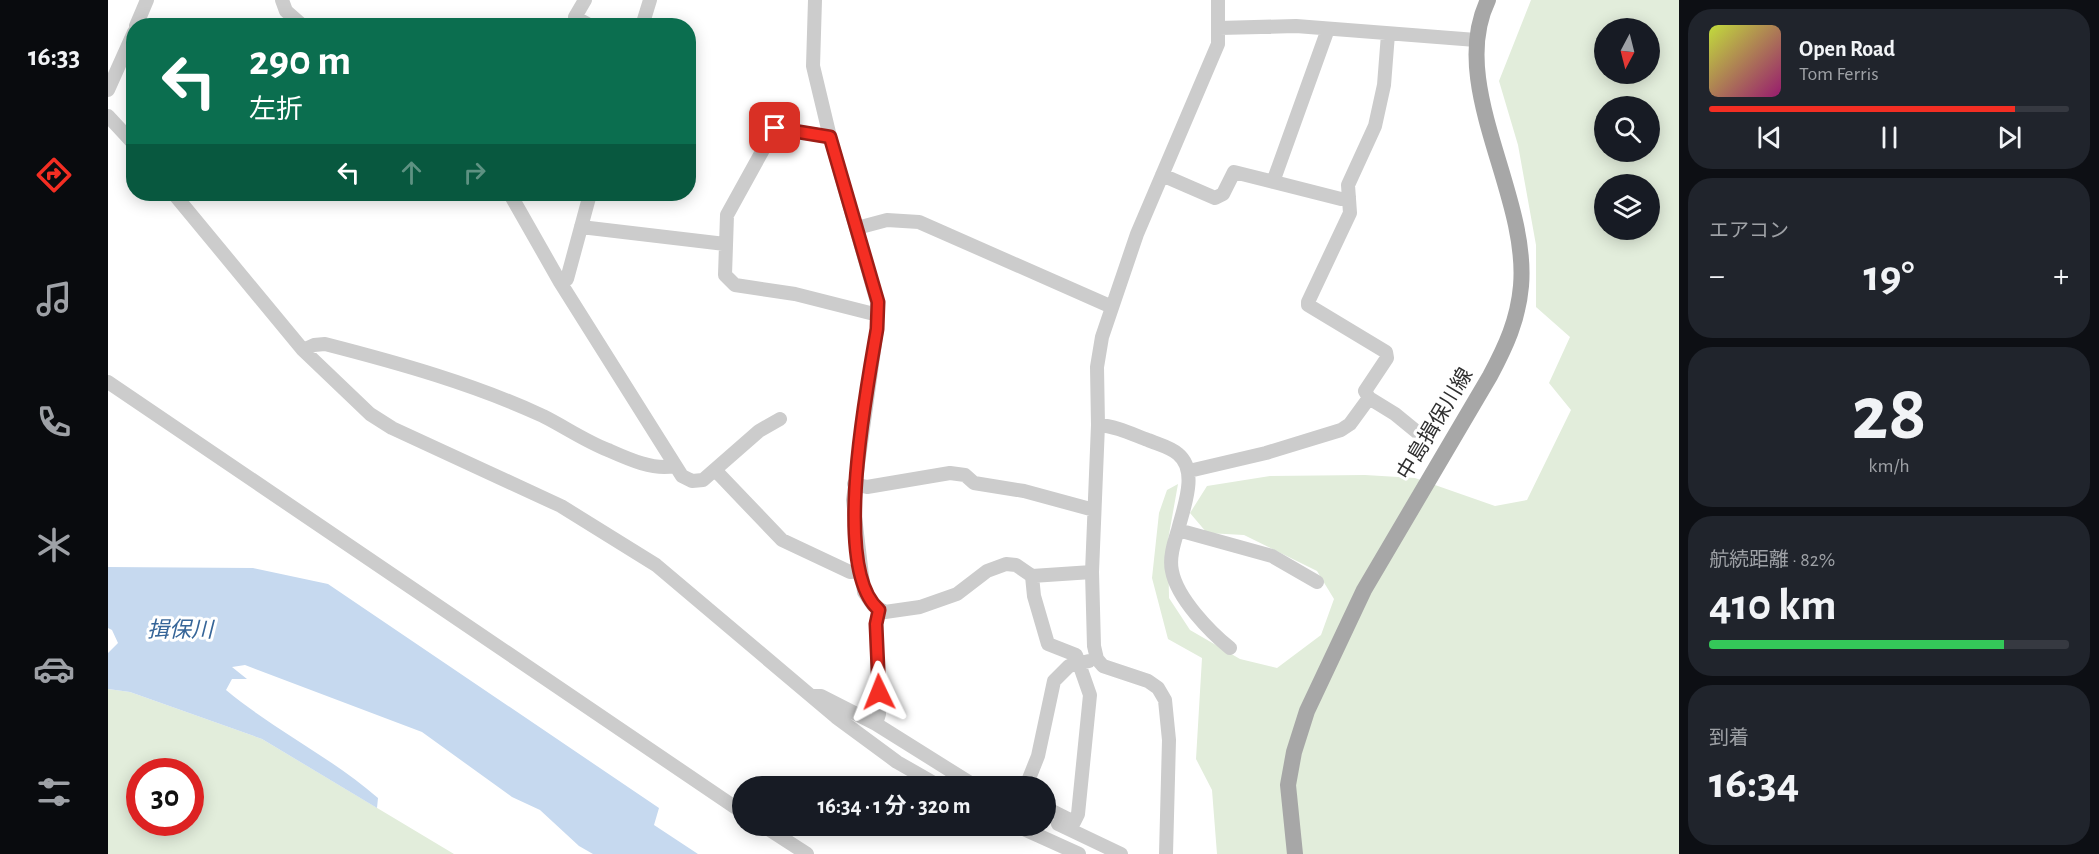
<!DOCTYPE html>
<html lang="ja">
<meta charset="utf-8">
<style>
body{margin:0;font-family:"Alegreya Sans","Noto Sans JP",sans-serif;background:#20242c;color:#f1f3f6;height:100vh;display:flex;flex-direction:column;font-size:22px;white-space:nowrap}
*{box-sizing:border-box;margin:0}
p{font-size:20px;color:#9ea1a6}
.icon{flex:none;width:33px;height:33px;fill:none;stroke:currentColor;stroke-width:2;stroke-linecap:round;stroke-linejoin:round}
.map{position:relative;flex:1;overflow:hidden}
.panel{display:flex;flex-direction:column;gap:9px;padding:9px;background:#0d0f14;width:420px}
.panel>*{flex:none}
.hud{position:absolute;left:18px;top:18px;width:570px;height:183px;border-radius:24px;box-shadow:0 3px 15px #0003;background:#0b6e4f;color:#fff;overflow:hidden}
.needle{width:39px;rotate:187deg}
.tools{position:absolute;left:1486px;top:18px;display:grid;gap:12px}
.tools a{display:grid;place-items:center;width:66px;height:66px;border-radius:50%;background:#171b24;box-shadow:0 3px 15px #0003;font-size:30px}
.speed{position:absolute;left:18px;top:758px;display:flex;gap:12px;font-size:30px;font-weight:700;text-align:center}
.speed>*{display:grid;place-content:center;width:78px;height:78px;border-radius:50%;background:#171b24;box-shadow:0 3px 15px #0003;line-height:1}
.speed .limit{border:9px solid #d22;background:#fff;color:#111}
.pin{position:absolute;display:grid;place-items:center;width:51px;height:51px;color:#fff;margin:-26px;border-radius:12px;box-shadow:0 3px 9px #0006}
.me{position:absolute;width:66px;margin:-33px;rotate:358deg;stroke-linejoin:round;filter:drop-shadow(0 0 4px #0008)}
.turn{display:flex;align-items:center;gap:21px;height:126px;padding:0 24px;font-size:27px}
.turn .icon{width:78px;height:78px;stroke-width:2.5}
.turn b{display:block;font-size:42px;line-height:51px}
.lanes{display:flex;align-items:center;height:57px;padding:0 24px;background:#0003;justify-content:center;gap:30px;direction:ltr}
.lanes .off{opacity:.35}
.big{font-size:45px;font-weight:700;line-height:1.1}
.panel .tile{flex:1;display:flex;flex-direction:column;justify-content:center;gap:9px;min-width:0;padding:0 21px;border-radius:24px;background:#20242c}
.panel .dial{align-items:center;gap:0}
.dial b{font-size:78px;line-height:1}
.song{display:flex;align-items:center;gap:18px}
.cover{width:72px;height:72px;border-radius:9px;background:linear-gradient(135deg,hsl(70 70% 55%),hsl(320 70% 35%))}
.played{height:6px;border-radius:3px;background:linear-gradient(90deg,#f42e23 85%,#363941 85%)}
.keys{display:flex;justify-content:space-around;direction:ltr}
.heat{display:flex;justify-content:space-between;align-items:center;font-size:33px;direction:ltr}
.charge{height:9px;border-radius:4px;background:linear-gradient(90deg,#34c759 82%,#363941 0)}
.trip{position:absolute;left:624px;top:776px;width:324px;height:60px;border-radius:30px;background:#171b24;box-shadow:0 3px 15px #0003;font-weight:700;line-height:60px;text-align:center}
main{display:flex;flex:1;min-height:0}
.dock{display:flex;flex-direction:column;width:108px;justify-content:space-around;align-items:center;background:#090b0e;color:#9ea1a6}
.dock .icon{width:42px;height:42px}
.dock .current{color:#f42e23}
.dock b{font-size:27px;color:#f1f3f6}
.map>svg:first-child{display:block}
.green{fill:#e2eddb;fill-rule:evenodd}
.water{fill:#c6d9ef}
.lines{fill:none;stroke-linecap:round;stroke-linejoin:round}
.minor{stroke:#ccc;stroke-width:14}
.major{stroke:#a7a7a7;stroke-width:16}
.route-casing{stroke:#9f1e17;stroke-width:15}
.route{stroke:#f42e23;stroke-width:10}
.labels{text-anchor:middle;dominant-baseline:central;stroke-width:6;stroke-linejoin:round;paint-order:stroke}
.street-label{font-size:21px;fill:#2f2f2f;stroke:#fff}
.water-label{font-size:22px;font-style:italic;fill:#366598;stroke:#fff}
</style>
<main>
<nav class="dock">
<b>16:33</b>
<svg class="icon current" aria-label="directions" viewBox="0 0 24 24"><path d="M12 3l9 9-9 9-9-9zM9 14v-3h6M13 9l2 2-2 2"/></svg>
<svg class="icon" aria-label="music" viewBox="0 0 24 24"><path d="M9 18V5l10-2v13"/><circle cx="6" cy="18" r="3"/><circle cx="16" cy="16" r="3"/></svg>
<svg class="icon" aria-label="phone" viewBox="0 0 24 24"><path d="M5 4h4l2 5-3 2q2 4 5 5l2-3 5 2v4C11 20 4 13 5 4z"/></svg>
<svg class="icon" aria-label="climate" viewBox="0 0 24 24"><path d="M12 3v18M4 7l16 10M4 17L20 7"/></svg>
<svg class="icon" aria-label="car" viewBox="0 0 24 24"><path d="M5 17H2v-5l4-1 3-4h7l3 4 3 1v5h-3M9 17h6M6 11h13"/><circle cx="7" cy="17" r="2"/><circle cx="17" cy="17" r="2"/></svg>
<svg class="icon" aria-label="filters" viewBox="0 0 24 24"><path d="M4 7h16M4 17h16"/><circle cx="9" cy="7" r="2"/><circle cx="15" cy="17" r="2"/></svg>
</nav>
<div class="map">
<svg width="1571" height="854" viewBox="0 0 1571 854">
<rect width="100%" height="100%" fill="#fff"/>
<path class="green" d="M1423,0h148v854h-462l-5,-64 -16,-31 6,-101 -34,-19 -16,-61 7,-65 8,-23 11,-6 -10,56 1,58 21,32 50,29 37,9 44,-33 13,-36 -17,-28 -73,-36 -37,-2 -17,-20 17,-27 63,-10 95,-1 50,3 80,28 32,-6 44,-90 -22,-27 21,-46 -34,-30v-62l-18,-100 -19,-64zM1497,28h45v46h-45zM1497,106h45v46h-45zM1497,184h45v46h-45z
M0,689l22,3 132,47 192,115h-346zM32,771h50v51h-50z"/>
<path class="water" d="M0,567l145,1 75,16 331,224 -5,17 44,29h-105l-14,-8 -39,-36 -28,-13 -90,-65 -177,-67 -13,2 15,12h-15l-6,11c48,40 105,67 152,108l-1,10 -115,-69 -132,-47 -22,-3v-36l10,-10 -6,-13 -4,-2z"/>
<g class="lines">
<path class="minor" d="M174,0l4,11 17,15
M477,0l-10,17 16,9
M707,0l-2,66 17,71 47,165v27l-24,171 11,92 9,13 12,7 35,-5 37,-13 30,-23 19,-7 10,1 16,11 60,-4
M28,26l11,-26
M534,26l8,-26
M1111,28l77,-2 180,14
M0,90l26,-58
M0,116l26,28
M722,137l-55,-9 -48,87 -2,60 10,10 60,9 83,21
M1054,175l53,23 8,-4 11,-22 107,27 8,-2
M1165,182l55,-153
M66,194l129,156 67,64 22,14 169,78 95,59 180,152 61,45 42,24
M402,194l50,88 122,194 10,5 11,-1 56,-49 21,-12
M473,227l144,17
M749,228l30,-8 32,2 193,85
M452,282l7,-3 23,-85
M195,350l11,-5 11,-1c74,19 149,40 218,72 22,11 42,25 65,34 18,8 46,21 66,16
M0,382l634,430
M1261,398l-4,-7 22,-33 -1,-6 -78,-47v-3l42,-89 -2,-28 27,-59 9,-41 4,-51
M990,425c18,1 34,9 50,15 9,4 22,7 30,14 21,17 5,55 0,76l94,26 45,26
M608,471l66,69 68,32 10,-1
M1081,471l77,-18 75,-23 9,-6 19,-26 26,16 22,18
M746,484l13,3 83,-14 15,2 9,8 50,8 70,19
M1070,530c-4,13 -9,28 -6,41 5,27 38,61 58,77
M924,576l2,20 14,48 28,11 14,40 -12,119 -4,8 -28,-14
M705,696h8l55,28 99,62
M768,724l3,-10 -3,-90 3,-14
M918,786l12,-30 16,-75 15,-15 20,-5
M950,824l63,30
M654,825l45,29
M907,825l64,29
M1058,854l3,-114 -4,-40 -7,-12 -10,-7 -45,-15 -6,-7 -3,-13 -2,-74 6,-147 -1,-58 5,-30 35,-103 81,-190v-44"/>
<path class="major" d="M1187,854l-7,-69 6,-33 13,-41 57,-121 126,-214c16,-30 28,-56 31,-90 8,-93 -74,-201 -33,-286"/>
</g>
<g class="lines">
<g class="route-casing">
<path id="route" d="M667,128l55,9 48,165 -1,27c-10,59 -46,240 2,281l-3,14 3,68"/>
</g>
<use href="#route" class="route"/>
</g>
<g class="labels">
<g class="street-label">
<text transform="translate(1327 424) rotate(-59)">中島揖保川線</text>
</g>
<g class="water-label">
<text x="72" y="630">揖保川</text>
</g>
</g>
</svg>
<div class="tools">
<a><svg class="needle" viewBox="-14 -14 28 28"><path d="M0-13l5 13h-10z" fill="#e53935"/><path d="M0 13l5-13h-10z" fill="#9ea1a6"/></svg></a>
<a><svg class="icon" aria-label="search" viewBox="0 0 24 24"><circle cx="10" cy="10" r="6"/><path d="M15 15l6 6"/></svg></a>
<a><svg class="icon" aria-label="layers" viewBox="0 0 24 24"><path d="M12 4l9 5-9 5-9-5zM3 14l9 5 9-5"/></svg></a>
</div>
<div class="speed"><div class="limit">30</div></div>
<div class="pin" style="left:667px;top:128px;background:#d93025"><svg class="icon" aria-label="arrive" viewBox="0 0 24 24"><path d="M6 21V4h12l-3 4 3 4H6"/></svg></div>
<svg class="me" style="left:771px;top:692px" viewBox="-20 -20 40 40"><path d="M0-17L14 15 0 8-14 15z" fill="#f42e23" stroke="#fff" stroke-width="4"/></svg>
<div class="trip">16:34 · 1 分 · 320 m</div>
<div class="hud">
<div class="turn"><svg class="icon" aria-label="left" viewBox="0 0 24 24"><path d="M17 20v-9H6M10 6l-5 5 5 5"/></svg><div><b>290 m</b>左折</div></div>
<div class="lanes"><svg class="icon" aria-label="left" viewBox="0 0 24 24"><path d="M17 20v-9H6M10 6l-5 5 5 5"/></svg><svg class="icon off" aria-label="ahead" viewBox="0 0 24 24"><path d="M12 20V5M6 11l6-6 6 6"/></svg><svg class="icon off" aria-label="right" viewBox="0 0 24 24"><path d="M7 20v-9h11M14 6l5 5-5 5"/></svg></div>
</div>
</div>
<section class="panel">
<div class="tile">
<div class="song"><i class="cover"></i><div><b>Open Road</b><p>Tom Ferris</p></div></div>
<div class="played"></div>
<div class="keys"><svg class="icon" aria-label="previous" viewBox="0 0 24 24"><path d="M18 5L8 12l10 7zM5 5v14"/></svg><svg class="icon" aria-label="pause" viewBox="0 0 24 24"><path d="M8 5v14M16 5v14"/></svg><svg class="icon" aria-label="next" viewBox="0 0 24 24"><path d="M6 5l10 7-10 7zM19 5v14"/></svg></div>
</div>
<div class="tile"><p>エアコン</p>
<div class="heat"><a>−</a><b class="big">19°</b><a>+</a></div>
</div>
<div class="tile dial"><b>28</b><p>km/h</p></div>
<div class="tile"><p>航続距離 · 82%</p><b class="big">410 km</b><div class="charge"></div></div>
<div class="tile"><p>到着</p><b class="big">16:34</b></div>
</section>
</main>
